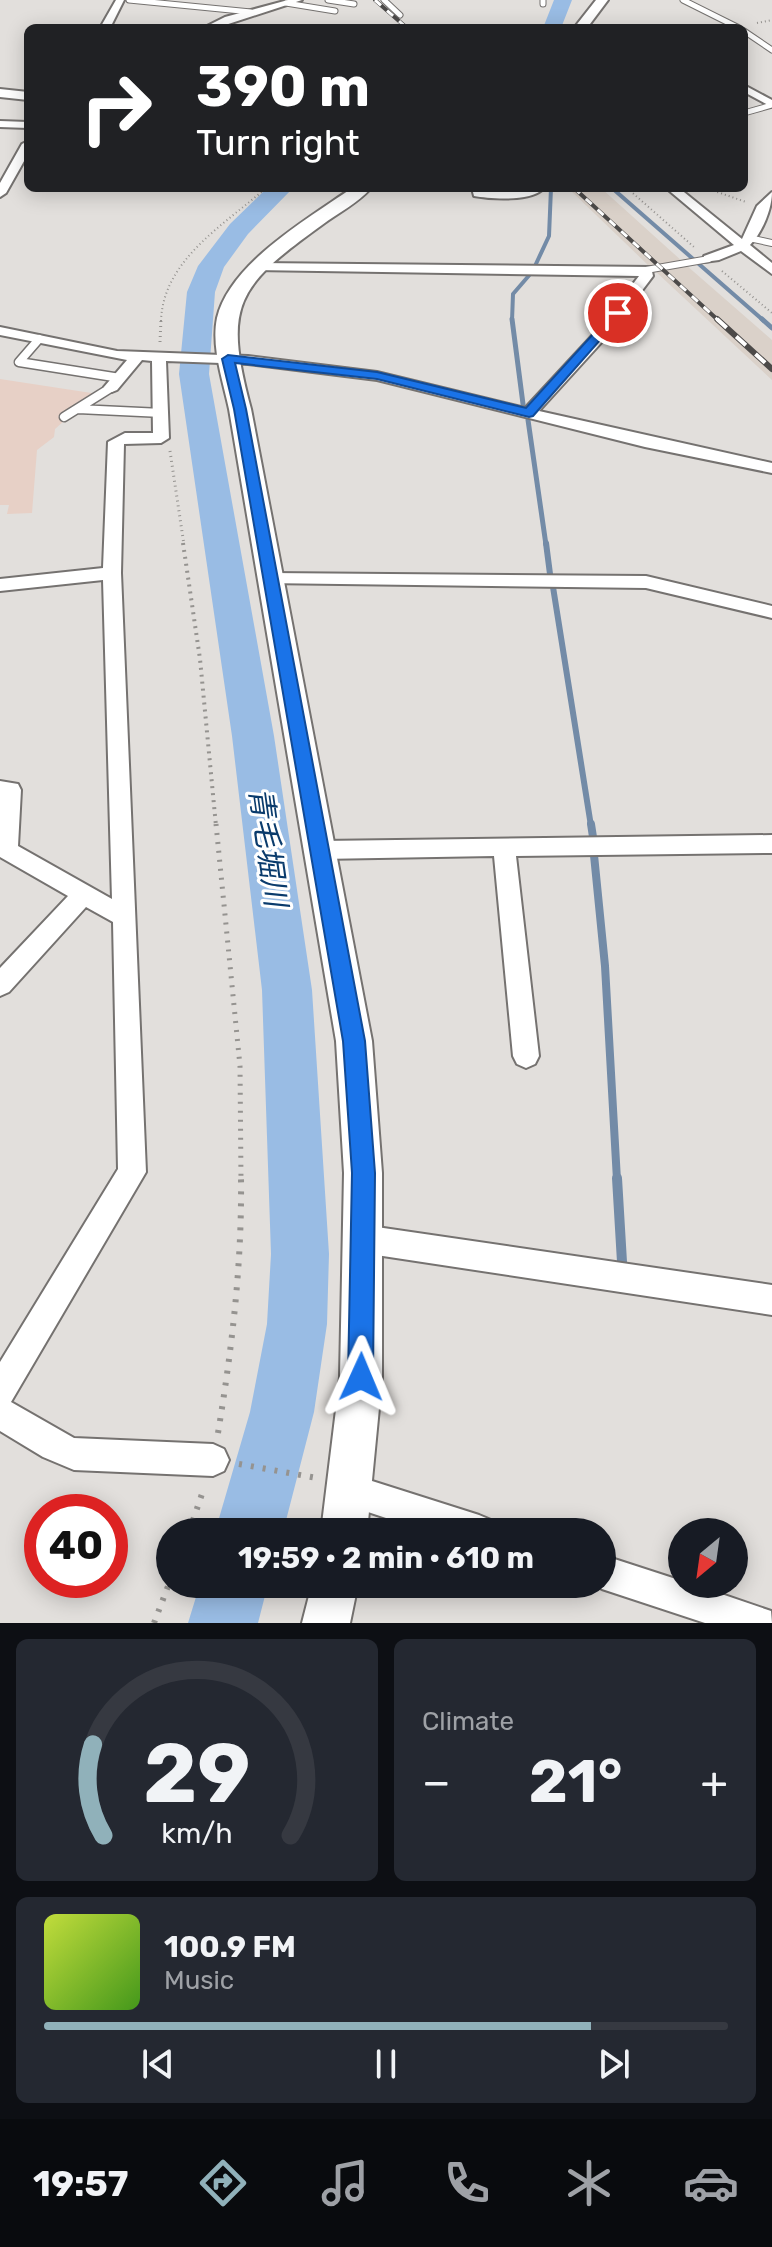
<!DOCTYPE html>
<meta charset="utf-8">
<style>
body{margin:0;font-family:Rubik,"Noto Sans JP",sans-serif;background:#242831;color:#f1f3f6;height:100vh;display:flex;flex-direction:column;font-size:30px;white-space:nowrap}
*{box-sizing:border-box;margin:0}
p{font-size:26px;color:#9ea1a6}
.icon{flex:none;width:44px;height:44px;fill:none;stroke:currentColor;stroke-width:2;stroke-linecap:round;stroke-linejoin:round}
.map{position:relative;height:1623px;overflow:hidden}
.details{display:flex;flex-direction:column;gap:16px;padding:16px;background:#0d0f14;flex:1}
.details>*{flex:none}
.guide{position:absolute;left:24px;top:24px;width:724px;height:168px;border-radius:12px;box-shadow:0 4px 20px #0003;background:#202124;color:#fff;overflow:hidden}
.needle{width:52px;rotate:209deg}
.controls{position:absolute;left:668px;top:1518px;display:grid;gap:16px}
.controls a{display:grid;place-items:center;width:80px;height:80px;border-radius:50%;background:#171b24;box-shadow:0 4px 20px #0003;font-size:40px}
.speed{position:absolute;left:24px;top:1494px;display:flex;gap:16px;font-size:40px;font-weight:700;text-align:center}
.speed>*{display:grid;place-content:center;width:104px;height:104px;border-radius:50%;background:#171b24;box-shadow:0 4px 20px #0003;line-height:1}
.speed .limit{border:12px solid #d22;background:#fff;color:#111}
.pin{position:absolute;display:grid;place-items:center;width:68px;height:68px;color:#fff;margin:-34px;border:4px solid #fff;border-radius:50%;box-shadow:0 2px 8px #0007}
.me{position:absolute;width:88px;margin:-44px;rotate:1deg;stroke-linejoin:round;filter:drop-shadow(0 0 6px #0008)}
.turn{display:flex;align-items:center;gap:28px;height:168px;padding:0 40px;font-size:36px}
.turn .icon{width:104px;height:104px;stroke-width:2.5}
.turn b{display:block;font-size:56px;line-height:68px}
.big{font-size:60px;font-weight:700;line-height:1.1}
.details .card{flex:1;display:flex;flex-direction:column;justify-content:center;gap:12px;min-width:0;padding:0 28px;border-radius:12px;background:#242831}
.details .dial{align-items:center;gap:0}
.dial svg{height:208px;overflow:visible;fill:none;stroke:#363941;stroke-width:7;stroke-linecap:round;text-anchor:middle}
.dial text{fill:#f1f3f6;stroke:none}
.song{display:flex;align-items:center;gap:24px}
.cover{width:96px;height:96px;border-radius:12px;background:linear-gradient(135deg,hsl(70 70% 55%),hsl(100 70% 35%))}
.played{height:8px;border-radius:4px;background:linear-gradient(90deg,#90b1ba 80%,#363941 80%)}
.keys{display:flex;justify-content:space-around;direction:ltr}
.heat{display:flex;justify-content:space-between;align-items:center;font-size:44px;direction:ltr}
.details .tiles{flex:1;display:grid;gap:16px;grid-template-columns:1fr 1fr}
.card:last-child{grid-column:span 2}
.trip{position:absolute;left:156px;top:1518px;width:460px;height:80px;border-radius:40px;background:#171b24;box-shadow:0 4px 20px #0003;font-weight:700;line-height:80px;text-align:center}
.tabs{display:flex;height:128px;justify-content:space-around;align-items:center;background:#090b0e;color:#9ea1a6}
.tabs .icon{width:56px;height:56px}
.tabs .selected{color:#90b1ba}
.tabs b{font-size:36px;color:#f1f3f6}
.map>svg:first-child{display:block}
.built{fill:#dad1c9}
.industrial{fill:#e7d0c6}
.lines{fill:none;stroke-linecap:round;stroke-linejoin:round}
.stream-far4{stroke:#738ba7;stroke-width:4}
.stream-far3{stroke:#738ba7;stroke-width:5}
.stream-far2{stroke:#738ba7;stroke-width:6}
.stream-far1{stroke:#738ba7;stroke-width:8}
.stream{stroke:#738ba7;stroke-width:10}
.river{fill:#99bce4;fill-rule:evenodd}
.lane-far2-casing{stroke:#757270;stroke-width:7}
.lane-far1-casing{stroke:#757270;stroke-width:8}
.lane-casing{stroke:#757270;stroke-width:11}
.street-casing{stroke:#757270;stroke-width:4}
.secondary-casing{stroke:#757270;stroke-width:4}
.path-far4{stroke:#959390;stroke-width:2;stroke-dasharray:1 3;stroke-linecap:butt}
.path-far3{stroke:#959390;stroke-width:3;stroke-dasharray:1 4;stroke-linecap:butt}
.path-far2{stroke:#959390;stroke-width:4;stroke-dasharray:2 5;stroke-linecap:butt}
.path-far1{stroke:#959390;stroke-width:5;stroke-dasharray:2 7;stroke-linecap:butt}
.path{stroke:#959390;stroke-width:6;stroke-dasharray:3 9;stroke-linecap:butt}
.lane-far2{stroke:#fff;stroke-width:5}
.lane-far1{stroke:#fff;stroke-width:6}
.lane{stroke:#fff;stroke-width:8}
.street{fill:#fff;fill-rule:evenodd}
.secondary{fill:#fff;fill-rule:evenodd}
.rail-far1-casing{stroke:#4c4a49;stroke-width:4}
.rail-casing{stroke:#4c4a49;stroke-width:6}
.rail-far1{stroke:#fff;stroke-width:3;stroke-dasharray:8;stroke-linecap:butt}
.rail{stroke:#fff;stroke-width:4;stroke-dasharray:13;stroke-linecap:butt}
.route{fill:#1a73e8;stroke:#114b97;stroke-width:2}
.labels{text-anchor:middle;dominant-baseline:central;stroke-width:6;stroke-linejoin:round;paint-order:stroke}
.water-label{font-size:30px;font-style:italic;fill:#0a3b6c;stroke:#fff}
</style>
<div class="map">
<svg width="772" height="1623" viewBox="0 0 772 1623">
<rect width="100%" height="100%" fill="#e2dfdc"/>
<path class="built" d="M568,188h33l82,74 -34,4z
M686,265l86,75v40l-118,-110z"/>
<path class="industrial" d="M0,379l98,15 -40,22 7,4 -10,9 -1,8 -17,13 -5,63 -25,1 2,-9h-9z"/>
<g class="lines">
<path class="stream-far4" d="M612,188l152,133
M535,266l14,-30 2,-48
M512,321l1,-27 19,-22"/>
<path class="stream-far3" d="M512,319l11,85
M762,319l10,9
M528,420l18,125"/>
<path class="stream-far2" d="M546,543l4,31
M553,587l38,239"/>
<path class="stream-far1" d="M591,824l2,13
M594,855l11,111 12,214"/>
<path class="stream" d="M617,1178l5,84"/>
<path class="river" d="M554,0h18l-11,28h-18z
M267,188h26l-45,46 -24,33 -9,25 -6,82 65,362 38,254 17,264 -2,70 -13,88 -31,120h-68l35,-120 17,-88 4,-70 -9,-264 -30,-254 -53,-362 8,-82 11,-26 32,-42z
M200,1584h68l-10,39h-70z"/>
<g class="lane-far2-casing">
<path id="lane-far2" d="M129,0l122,12
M328,0l26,4
M384,0l16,15
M543,0v4
M683,0l56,28
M286,3l49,8
M744,31l28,19
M744,113l28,-8"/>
</g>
<g class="lane-far1-casing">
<path id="lane-far1" d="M749,238l23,5
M646,270l63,-11"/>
</g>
<g class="lane-casing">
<path id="lane" d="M39,339l-20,23 101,16
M78,409l84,4
M64,417l48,-30"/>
</g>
<g class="street-casing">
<path id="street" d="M116,0h8l-14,28h-10z
M288,0h14l-86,28h-13l22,-11z
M744,85l28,15v7l-28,-15z
M0,121l28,1v6l-28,-1z
M28,141v13l-22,39 -6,4v-14l22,-39z
M472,188h72c-12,14 -53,11 -70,8z
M666,188h13l63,51 15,-33 15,-14c0,17 -10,41 -22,53l22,18v11l-31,-23 -22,9 -15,2v-6l30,-11z
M259,263l392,4 2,9 -43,57 -71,78 233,52v10l-127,-26 -268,-67 -129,-16 -82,-3 3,77 -8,5 -37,1 -3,129 25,599 -135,230 63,36 139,6 11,5 5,11 -5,11 -11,5 -139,-6 -31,-13 -43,-26v-69l118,-193 -5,-247 -27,-15 -77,85 -9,4v-28l68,-72 -68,-39v-76l18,3 3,6 -3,56 94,53 -9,-319 -103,11v-12l103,-11 5,-126 17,-9h28l-1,-72 -10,-1 -25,30 -5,2 -8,-5 23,-27 -127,-25v-8l117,24 131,5 129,16 148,36 75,-81 39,-51 -385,-6v-6z
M270,573l376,3 126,30v12l-126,-30 -382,-5 -3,-4 3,-4z
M772,835v18l-256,3 23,200 -4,8 -9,4 -9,-4 -4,-8 -19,-200 -173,3 -8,-3 -3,-6 3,-6 8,-3z
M363,1225l409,60v30l-409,-62 -10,-4 -4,-10 4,-10z
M350,1474l129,41 12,5 5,12h-68l-90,-30 -4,-12 4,-12z
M602,1555l80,26v3h10l79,27 1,12h-67l-103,-34 -12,-5h12z"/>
</g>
<g class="secondary-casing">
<path id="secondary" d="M596,0h12l-21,28h-13z
M0,89l28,3v8l-28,-3z
M352,188h19c-13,15 -33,25 -49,37 -86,62 -99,80 -71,184l121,632 10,132v204l-15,155h-46l19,-155 4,-204 -8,-132 -107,-632c-6,-28 -18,-62 -12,-91 13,-55 92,-100 135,-130z
M312,1584h46l-8,39h-48z"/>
</g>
<path class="path-far4" d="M757,23l15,-3
M627,188l67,59
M706,188l40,14
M722,271l50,42
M161,321c2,-61 63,-96 105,-133"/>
<path class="path-far3" d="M160,342l1,-23
M170,451l14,94"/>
<path class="path-far2" d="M183,543l17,116 16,167"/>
<path class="path-far1" d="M216,824l24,242 1,114"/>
<path class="path" d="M218,1433c14,-85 24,-169 23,-255
M239,1464l78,14
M189,1532l15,-44
M154,1623l16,-42"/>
<use href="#lane-far2" class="lane-far2"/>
<use href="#lane-far1" class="lane-far1"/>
<use href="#lane" class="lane"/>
<use href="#street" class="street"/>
<use href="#secondary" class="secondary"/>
<g class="rail-far1-casing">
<path id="rail-far1" d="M375,0l32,28
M574,188l145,133"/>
</g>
<g class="rail-casing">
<path id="rail" d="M717,319l55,50"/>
</g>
<use href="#rail-far1" class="rail-far1"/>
<use href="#rail" class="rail"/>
</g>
<path class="route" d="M614,311l10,2 -91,103 -4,1 -152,-38 -142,-16 11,46 119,632 10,132 -2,204 -3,9 -9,4 -10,-4 -3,-9 4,-204 -9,-132 -109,-632 -12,-50 6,-4 149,17 149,36z"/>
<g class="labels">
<g class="water-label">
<text transform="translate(268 847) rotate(82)">青毛堀川</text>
</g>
</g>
</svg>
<div class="controls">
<a><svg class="needle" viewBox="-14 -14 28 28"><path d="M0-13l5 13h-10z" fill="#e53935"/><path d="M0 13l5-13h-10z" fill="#9ea1a6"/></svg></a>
</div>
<div class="speed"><div class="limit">40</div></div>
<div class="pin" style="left:618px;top:313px;background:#d93025"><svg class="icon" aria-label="arrive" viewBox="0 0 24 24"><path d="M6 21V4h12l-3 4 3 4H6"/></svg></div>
<svg class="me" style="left:361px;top:1377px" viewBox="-20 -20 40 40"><path d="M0-17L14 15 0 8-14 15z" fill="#1a73e8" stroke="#fff" stroke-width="4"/></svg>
<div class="trip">19:59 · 2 min · 610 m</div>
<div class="guide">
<div class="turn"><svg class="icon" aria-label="right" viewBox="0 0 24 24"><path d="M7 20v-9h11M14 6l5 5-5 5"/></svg><div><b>390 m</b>Turn right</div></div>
</div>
</div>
<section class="details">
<div class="tiles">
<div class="card dial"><svg viewBox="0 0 100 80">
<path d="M14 69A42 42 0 1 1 86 69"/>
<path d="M14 69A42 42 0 0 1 10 34" stroke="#90b1ba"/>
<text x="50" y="56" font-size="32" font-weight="700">29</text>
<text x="50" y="72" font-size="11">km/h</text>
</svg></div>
<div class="card"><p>Climate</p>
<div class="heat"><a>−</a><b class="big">21°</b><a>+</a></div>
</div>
<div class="card">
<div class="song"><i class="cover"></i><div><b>100.9 FM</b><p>Music</p></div></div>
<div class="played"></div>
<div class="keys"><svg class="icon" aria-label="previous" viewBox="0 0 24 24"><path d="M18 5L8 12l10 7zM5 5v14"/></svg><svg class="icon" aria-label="pause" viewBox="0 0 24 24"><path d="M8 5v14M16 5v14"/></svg><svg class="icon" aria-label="next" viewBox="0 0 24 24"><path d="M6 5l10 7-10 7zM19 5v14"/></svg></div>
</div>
</div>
</section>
<nav class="tabs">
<b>19:57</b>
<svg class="icon selected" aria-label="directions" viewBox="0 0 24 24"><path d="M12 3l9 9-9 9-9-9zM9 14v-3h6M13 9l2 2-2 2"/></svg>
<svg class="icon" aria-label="music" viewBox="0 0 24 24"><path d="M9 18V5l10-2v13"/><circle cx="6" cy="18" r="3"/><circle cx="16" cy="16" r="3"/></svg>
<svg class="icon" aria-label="phone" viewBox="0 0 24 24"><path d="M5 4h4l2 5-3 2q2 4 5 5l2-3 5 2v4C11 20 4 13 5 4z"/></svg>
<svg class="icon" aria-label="climate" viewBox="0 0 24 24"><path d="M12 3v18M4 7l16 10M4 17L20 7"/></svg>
<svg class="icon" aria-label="car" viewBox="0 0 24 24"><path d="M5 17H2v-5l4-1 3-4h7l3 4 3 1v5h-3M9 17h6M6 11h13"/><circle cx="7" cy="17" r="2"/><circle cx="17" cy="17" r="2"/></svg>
</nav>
